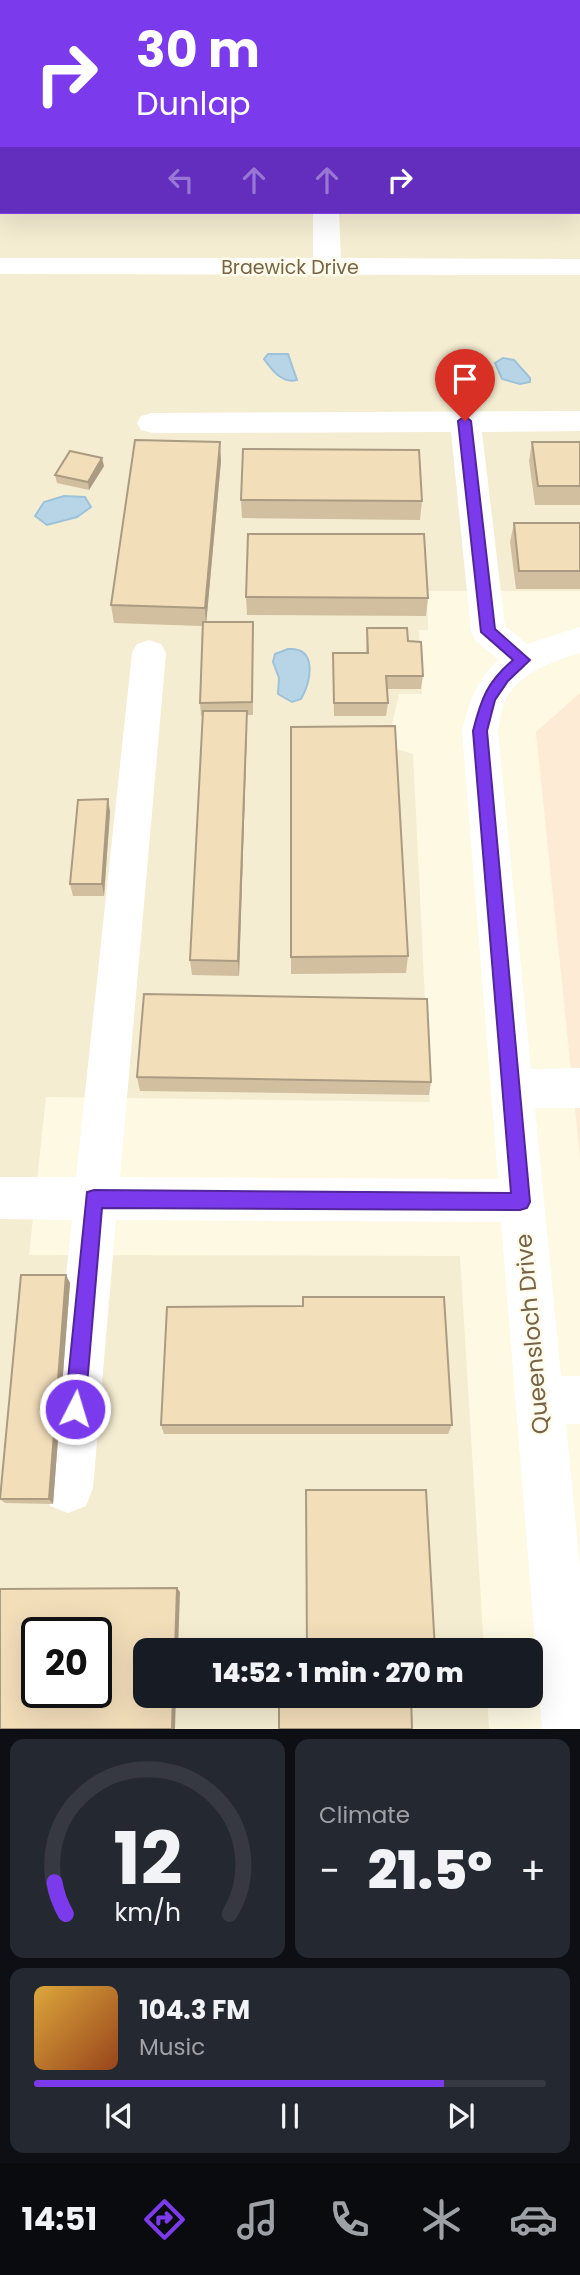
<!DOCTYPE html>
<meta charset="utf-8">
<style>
body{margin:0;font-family:Poppins,sans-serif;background:#242831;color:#f1f3f6;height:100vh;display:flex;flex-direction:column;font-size:26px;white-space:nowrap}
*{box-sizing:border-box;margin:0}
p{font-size:23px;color:#9ea1a6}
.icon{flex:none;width:38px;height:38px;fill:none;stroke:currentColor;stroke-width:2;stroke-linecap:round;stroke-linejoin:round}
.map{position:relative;height:1729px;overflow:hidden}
.panel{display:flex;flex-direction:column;gap:10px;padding:10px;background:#0d0f14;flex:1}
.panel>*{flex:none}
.top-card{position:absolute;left:0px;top:0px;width:581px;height:214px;box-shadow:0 7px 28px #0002;background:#7c3aed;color:#fff;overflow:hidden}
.speed{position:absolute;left:21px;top:1617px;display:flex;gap:14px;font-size:35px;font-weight:700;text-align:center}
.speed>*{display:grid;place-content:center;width:91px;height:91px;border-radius:50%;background:#171b24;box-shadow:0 7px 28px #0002;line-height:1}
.speed .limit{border:4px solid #111;border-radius:10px;background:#fff;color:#111}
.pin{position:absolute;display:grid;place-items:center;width:60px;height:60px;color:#fff;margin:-72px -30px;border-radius:50% 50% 50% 0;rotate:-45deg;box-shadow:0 0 7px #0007}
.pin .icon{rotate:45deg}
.me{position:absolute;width:77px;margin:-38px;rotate:5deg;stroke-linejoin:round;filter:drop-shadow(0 0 5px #0008)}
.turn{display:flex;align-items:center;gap:24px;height:147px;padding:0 21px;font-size:32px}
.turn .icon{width:91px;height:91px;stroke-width:2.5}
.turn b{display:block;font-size:49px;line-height:60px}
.lanes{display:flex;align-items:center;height:66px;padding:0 21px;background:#0003;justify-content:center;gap:35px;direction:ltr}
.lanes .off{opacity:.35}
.big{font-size:52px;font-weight:800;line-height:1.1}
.panel .card{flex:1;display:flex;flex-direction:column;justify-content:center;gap:10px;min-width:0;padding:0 24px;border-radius:14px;background:#242831}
.panel .dial{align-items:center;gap:0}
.dial svg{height:182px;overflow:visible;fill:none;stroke:#363941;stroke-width:7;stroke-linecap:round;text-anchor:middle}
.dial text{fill:#f1f3f6;stroke:none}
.song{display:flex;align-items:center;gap:21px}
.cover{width:84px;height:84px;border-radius:10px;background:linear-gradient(135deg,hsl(40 70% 55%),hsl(20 70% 35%))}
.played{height:7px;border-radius:4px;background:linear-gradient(90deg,#7c3aed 80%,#363941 80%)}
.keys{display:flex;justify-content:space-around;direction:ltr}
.heat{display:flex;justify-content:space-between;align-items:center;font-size:38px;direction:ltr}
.panel .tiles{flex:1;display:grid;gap:10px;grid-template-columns:1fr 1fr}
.card:last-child{grid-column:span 2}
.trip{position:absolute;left:133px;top:1638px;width:410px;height:70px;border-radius:14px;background:#171b24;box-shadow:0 7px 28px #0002;font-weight:800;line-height:70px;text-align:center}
.dock{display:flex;height:112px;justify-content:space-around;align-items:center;background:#090b0e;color:#9ea1a6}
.dock .icon{width:49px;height:49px}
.dock .selected{color:#7c3aed}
.dock b{font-size:32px;color:#f1f3f6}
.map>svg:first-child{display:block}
.residential{fill:#f5edd1;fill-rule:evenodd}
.commercial{fill:#feebd6}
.water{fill:#b7d5e7;stroke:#9dc2d9;stroke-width:2}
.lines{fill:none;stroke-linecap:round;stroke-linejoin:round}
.minor{fill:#fff;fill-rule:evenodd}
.wall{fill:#d1bfa0}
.shaded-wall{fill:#aa9b82}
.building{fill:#f3deba;stroke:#aa9b82;stroke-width:2;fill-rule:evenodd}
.route{fill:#7c3aed;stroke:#51269a;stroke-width:2}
.labels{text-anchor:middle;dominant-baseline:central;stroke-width:5;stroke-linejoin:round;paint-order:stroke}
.far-street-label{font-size:19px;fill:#766348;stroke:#fffbea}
.street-label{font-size:23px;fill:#766348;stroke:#fffbea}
</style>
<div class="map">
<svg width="580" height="1729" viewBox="0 0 580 1729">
<rect width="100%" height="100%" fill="#fdf9e3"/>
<path class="residential" d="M0,0h580v591h-153l1,39h-9l3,64h-23l-12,52 26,8 17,348 -384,-5 -17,158 431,1 24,394h-339v46h342l2,33h-489zM2,2h577v210h-577zM37,1633h59v59h-59z"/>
<path class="commercial" d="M580,693v464l-44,-425z"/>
<path class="water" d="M268,354h20l9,26c-15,4 -25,-10 -33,-21z
M503,358l11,2 16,18v4l-10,2 -18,-5 -7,-16z
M64,496l21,1 6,10 -14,10 -30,8 -12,-9 9,-14z
M288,649c30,-2 23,32 13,50l-9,3 -14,-8 1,-16 -6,-16 2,-8z"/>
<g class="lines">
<path class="minor" d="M312,0h24v2h-24z
M313,212h26l2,46 239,1v16l-580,-1v-16h313z
M580,411v20l-98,1 23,194 22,18 53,-17v26c-26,8 -61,20 -74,46 -5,9 -6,22 -8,32l33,338 49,-1v40h-45l26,268h19v48h-14l14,143v162h-38l-41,-507 -385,-2 -23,268 -7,18 -18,7 -18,-7 -7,-18 29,-268 -72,-1v-42h76l56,-524 5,-9 12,-4 12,4 5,9 -46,524 378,2 -36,-448c7,-28 14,-52 37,-71l-23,-19 -5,-9 -20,-200 -299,1 -11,-3 -4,-7 4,-7 11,-3z"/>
</g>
<path class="wall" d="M532,442h48v63h-45l-6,-44z
M221,461l-15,161h47v93h-6v13l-8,248 -47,-1 -2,-15 13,-244h-2l-1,-13 2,-77 -88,-3 -3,-18z
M104,466l-15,24 -32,-7 -2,-8z
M241,500l181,1 -2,19 -178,-2z
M514,523h66v66h-64l-6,-47z
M246,597l182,1 -2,18 -179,-1z
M367,628l41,13 15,35 -2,13h-34l1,14 -2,13h-52l-1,-63h33z
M291,727l117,229 -2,17 -115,1z
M108,799l2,13 -6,84h-31l-3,-12z
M137,1077l294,5 -2,13 -289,-4z
M66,1275l4,8 -17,221 -48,-1 -5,-4z
M161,1425h291l-4,9h-284z"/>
<path class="shaded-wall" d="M220,442l1,19 -15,165 -1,-18z
M102,458l2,8 -15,24 -1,-8z
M247,711v17l-8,248 -1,-15z
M108,799l2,13 -6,84 -2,-12z
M66,1275l4,8 -17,221 -4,-5z
M177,1588l3,4 -2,58h-3z
M173,1696h3l-1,33h-3z"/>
<path class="building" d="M458,0h28l-1,2h-28z
M499,0h26l1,2h-26z
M135,440l85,2 -15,166 -94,-3z
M532,442h48v44h-42z
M243,449l176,1 3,51 -181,-1z
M70,451l32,7 -14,24 -33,-7z
M514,523h66v48h-61z
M248,534h176l4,64 -182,-1z
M203,622h50l-1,80 -52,1z
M367,628h40l1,13 13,1 2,34h-37l2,27h-54l-1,-50h35z
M203,711h44l-9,250 -48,-1z
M395,726l13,230 -117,1v-230z
M108,799l-6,85h-32l8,-84z
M144,994l283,5 4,83 -294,-5z
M21,1275h45l-17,224h-49z
M303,1297h141l8,128h-291l6,-118 136,-1z
M306,1490h120l9,160h-128z
M177,1588l-2,62h-30v46h28l-1,33h-172v-140zM37,1633h59v59h-59z
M279,1696h132l1,33h-133z"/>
<path class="route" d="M465,416l6,5 24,208 35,31 -22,21 -13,19 -8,31 43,471 -3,6 -7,2 -418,-2 -17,201 -3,7 -7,3 -7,-3 -3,-7 22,-217 7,-2 417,3 -38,-462c8,-32 14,-49 40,-71l-32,-28 -23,-211z"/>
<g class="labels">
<g class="far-street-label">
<text x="290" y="267">Braewick Drive</text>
</g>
<g class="street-label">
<text transform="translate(532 1334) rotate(-95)">Queensloch Drive</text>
</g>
</g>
</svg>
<div class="speed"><div class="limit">20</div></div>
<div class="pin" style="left:465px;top:421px;background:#d93025"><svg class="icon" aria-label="arrive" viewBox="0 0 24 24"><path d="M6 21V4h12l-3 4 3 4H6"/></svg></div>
<svg class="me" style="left:75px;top:1409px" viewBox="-20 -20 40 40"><circle r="17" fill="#7c3aed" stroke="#fff" stroke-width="3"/><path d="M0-11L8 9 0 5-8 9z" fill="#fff"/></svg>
<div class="trip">14:52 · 1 min · 270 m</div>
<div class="top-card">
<div class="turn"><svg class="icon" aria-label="right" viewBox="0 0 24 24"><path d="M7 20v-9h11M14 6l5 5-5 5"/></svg><div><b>30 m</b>Dunlap</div></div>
<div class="lanes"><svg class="icon off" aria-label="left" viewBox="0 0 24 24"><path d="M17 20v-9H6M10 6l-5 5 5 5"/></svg><svg class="icon off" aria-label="ahead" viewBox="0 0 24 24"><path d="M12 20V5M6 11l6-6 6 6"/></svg><svg class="icon off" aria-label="ahead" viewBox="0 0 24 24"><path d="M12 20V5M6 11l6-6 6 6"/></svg><svg class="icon" aria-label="right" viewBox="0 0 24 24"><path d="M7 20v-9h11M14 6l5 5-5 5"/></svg></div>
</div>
</div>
<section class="panel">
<div class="tiles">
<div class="card dial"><svg viewBox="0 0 100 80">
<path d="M14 69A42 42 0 1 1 86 69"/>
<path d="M14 69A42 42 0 0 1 9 55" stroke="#7c3aed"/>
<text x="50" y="56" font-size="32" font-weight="700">12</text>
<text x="50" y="72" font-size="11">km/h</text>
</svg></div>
<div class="card"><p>Climate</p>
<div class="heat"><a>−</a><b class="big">21.5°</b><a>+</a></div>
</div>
<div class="card">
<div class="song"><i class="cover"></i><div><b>104.3 FM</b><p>Music</p></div></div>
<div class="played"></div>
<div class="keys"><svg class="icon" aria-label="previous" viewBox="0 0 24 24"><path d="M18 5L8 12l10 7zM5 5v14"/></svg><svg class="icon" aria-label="pause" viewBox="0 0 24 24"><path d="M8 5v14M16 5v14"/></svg><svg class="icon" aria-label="next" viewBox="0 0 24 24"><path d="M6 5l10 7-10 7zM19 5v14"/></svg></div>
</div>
</div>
</section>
<nav class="dock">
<b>14:51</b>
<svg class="icon selected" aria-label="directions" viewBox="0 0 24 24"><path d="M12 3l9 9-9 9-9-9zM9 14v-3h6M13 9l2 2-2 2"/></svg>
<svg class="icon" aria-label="music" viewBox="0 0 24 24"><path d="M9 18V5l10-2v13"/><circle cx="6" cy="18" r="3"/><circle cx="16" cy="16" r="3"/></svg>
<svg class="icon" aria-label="phone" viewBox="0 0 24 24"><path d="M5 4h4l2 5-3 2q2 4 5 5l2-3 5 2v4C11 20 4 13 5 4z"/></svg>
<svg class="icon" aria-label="climate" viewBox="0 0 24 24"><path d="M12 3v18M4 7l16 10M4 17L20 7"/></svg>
<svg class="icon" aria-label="car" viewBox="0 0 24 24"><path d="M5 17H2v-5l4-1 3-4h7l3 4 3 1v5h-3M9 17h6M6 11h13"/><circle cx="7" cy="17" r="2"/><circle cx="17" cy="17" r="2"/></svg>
</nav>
